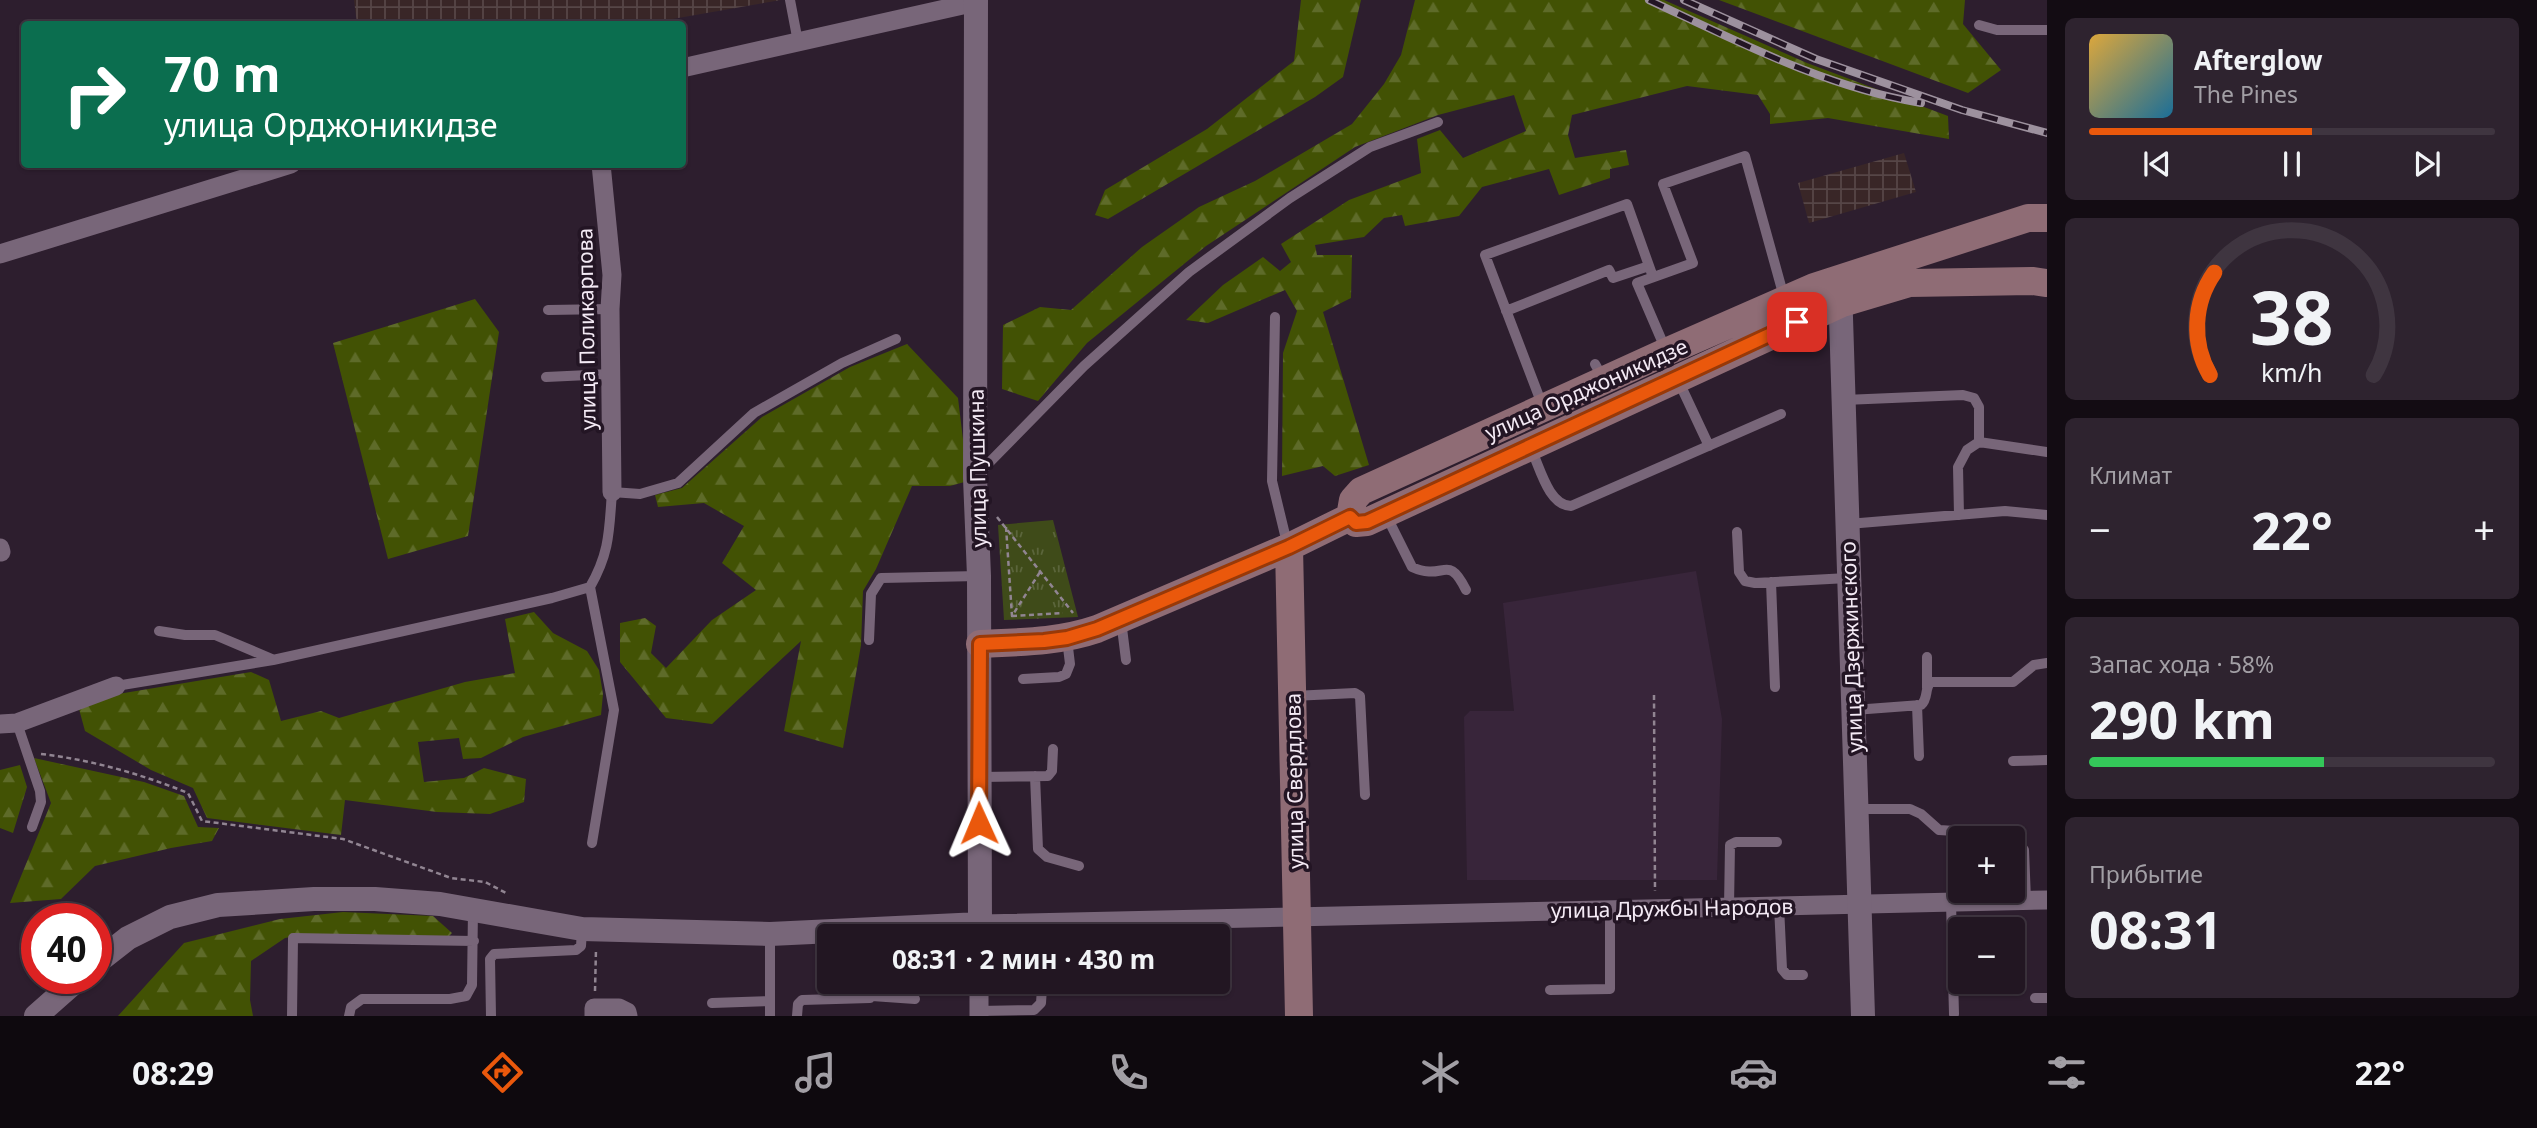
<!DOCTYPE html>
<html lang="ru">
<meta charset="utf-8">
<style>
body{margin:0;font-family:"Noto Sans",sans-serif;background:#2e232f;color:#f1f3f6;height:100vh;display:flex;flex-direction:column;font-size:26px;white-space:nowrap}
*{box-sizing:border-box;margin:0}
p{font-size:23px;color:#a29fa5}
.icon{flex:none;width:38px;height:38px;fill:none;stroke:currentColor;stroke-width:2;stroke-linecap:round;stroke-linejoin:round}
.map{position:relative;flex:1;overflow:hidden}
.drawer{display:flex;flex-direction:column;gap:18px;padding:18px;background:#130c13;width:490px}
.drawer>*{flex:none}
.hud{position:absolute;left:21px;top:21px;width:665px;height:147px;border-radius:7px;box-shadow:0 2px 5px #0004,0 0 0 2px #3f3540;background:#0b6e4f;color:#fff;overflow:hidden}
.tools{position:absolute;left:1948px;top:826px;display:grid;gap:14px}
.tools a{display:grid;place-items:center;width:77px;height:77px;border-radius:7px;background:#221622;box-shadow:0 2px 5px #0004,0 0 0 2px #3f3540;font-size:35px}
.speed{position:absolute;left:21px;top:903px;display:flex;gap:14px;font-size:35px;font-weight:700;text-align:center}
.speed>*{display:grid;place-content:center;width:91px;height:91px;border-radius:50%;background:#221622;box-shadow:0 2px 5px #0004,0 0 0 2px #3f3540;line-height:1}
.speed .limit{border:10px solid #d22;background:#fff;color:#111}
.pin{position:absolute;display:grid;place-items:center;width:60px;height:60px;color:#fff;margin:-30px;border-radius:14px;box-shadow:0 4px 10px #0006}
.me{position:absolute;width:77px;margin:-38px;rotate:359deg;stroke-linejoin:round;filter:drop-shadow(0 0 5px #0008)}
.turn{display:flex;align-items:center;gap:24px;height:147px;padding:0 28px;font-size:32px}
.turn .icon{width:91px;height:91px;stroke-width:2.5}
.turn b{display:block;font-size:49px;line-height:60px}
.big{font-size:52px;font-weight:700;line-height:1.1}
.drawer .card{flex:1;display:flex;flex-direction:column;justify-content:center;gap:10px;min-width:0;padding:0 24px;border-radius:10px;background:#2e232f}
.drawer .dial{align-items:center;gap:0}
.dial svg{height:182px;overflow:visible;fill:none;stroke:#3f3540;stroke-width:7;stroke-linecap:round;text-anchor:middle}
.dial text{fill:#f1f3f6;stroke:none}
.song{display:flex;align-items:center;gap:21px}
.cover{width:84px;height:84px;border-radius:10px;background:linear-gradient(135deg,hsl(40 70% 55%),hsl(200 70% 35%))}
.played{height:7px;border-radius:4px;background:linear-gradient(90deg,#ea580c 55%,#3f3540 55%)}
.keys{display:flex;justify-content:space-around;direction:ltr}
.heat{display:flex;justify-content:space-between;align-items:center;font-size:38px;direction:ltr}
.charge{height:10px;border-radius:5px;background:linear-gradient(90deg,#34c759 58%,#3f3540 0)}
.trip{position:absolute;left:817px;top:924px;width:413px;height:70px;border-radius:7px;background:#221622;box-shadow:0 2px 5px #0004,0 0 0 2px #3f3540;font-weight:700;line-height:70px;text-align:center}
.tab-bar{display:flex;height:112px;justify-content:space-around;align-items:center;background:#0e090e;color:#a29fa5}
.tab-bar .icon{width:49px;height:49px}
.tab-bar .selected{color:#ea580c}
.tab-bar b{font-size:32px;color:#f1f3f6}
main{display:flex;flex:1;min-height:0}
.map>svg:first-child{display:block}
.industrial{fill:url(#industrial-grid)}
.built{fill:#38253a}
.grass{fill:url(#grass-tufts)}
.forest{fill:url(#forest-firs)}
.lines{fill:none;stroke-linecap:round;stroke-linejoin:round}
.path{stroke:#918592;stroke-width:2.5;stroke-dasharray:5 3.5;stroke-linecap:butt}
.service{stroke:#786679;stroke-width:10}
.minor{stroke:#786679;stroke-width:19}
.tertiary{stroke:#786679;stroke-width:24}
.secondary{stroke:#8f6c75;stroke-width:28}
.rail-casing{stroke:#9d919e;stroke-width:8}
.rail{stroke:#231524;stroke-width:5;stroke-dasharray:16;stroke-linecap:butt}
.route-casing{stroke:#983908;stroke-width:18}
.route{stroke:#ea580c;stroke-width:12}
.labels{text-anchor:middle;dominant-baseline:central;stroke-width:7;stroke-linejoin:round;paint-order:stroke}
.street-label{font-size:21px;fill:#f4eaf5;stroke:#231524}
</style>
<main>
<div class="map">
<svg width="2047" height="1016" viewBox="0 0 2047 1016">
<defs>
<pattern id="industrial-grid" width="8" height="8" patternUnits="userSpaceOnUse" patternTransform="scale(1.75)"><rect width="8" height="8" fill="#392627"/><path d="M0 4h8M4 0v8" fill="none" stroke="#564647"/></pattern>
<pattern id="grass-tufts" width="24" height="20" patternUnits="userSpaceOnUse" patternTransform="scale(1.75)"><rect width="24" height="20" fill="#3f4b19"/><path d="M3 7l-1-3M5 7V3M7 7l1-3M15 17l-1-3M17 17v-4M19 17l1-3" fill="none" stroke="#5b653b"/></pattern>
<pattern id="forest-firs" width="22" height="20" patternUnits="userSpaceOnUse" patternTransform="scale(1.75)"><rect width="22" height="20" fill="#425204"/><path d="M5 1l3.5 6h-7zM16 11l3.5 6h-7z" fill="#5e6b29"/></pattern>
</defs>
<rect width="100%" height="100%" fill="#2d1e2e"/>
<path class="industrial" d="M354,0h427l-137,24h-287z
M1904,153l12,39 -107,31 -11,-40z"/>
<path class="built" d="M1696,571l26,148 -5,161h-250l-3,-163 6,-6h44l-11,-108z"/>
<path class="grass" d="M1053,520l25,97 -74,3 -6,-95z"/>
<path class="forest" d="M1301,0h60l-18,77 -28,20 -207,122 -13,-4 10,-25 102,-61 87,-68z
M1415,0h249l143,63 141,53 1,23 -121,-21 -58,6v-10l-12,-19 -71,-9 -115,29 -4,20 7,23 51,-8 3,15 -19,4v9l-51,17 -10,-26 -67,18 -23,29 -54,10 -3,-11 -18,3 -20,19 -49,8 2,10h35l-1,43 -28,14 46,153 -34,11 -12,-10 -41,10 1,-123 14,-42 -12,-21 -77,33 -22,-3 37,-35 40,-28 17,14 11,-9 -10,-18 68,-44 72,-27 -4,-34 23,-9 23,28 63,-27 -12,-36 -76,20 -83,32 -149,99 -119,97 -49,58 -36,-12 1,-64 37,-18 31,3 71,-63 57,-40 56,-26 97,-57 32,-40 17,-29z
M1719,0h246l-2,24 38,46 -33,23z
M475,299l24,33 -31,204 -80,23 -55,-216z
M907,344l51,54 10,83 -18,5h-38l-36,83 -13,22 -2,54 -18,103 -59,-17 17,-90 -89,83 -46,-6 -46,-56v-39l25,-5 11,8 -5,27 15,15 46,-48 44,-30 -34,-27 22,-37 -40,-23 -46,4 -3,-12 27,-7 80,-71 88,-50z
M534,612l19,21 34,18 12,19 4,24 -2,21 -78,22 -42,21 -18,1 -4,-21 -41,4 6,40 40,-4 20,-10 42,11 -2,23 -34,12 -53,-2 -92,-12 -4,35 -134,-17 -14,-30 -42,-18 -66,-39 -6,-22 39,-15 133,-22 18,8 12,41 40,-10 18,7 126,-36 50,-9 -10,-54z
M34,758l110,24 40,14 14,31 21,1 -7,13 -41,7 -76,18 -34,33 -51,4 41,-100z
M20,765l7,22 -14,46 -13,-5v-58z
M343,912l90,4 19,17 -3,3 -148,-1 -16,3 -34,23 -1,39 3,16h-135l66,-73 96,-24z"/>
<g class="lines">
<path class="path" d="M997,517l76,96
M1006,527l6,89 28,-44
M1012,616l51,-3
M1654,695l1,196
M41,754c51,6 100,20 147,39l14,28 141,18 108,39 34,4 23,12
M595,991l1,-42"/>
<path class="service" d="M790,0l8,42
M1979,25l18,5h50
M548,310l62,-1
M1506,311l103,-41 4,8 36,-12
M1275,317l-3,164 15,62
M1665,348l-28,-65 56,-20 -30,-79 82,-28 39,141
M1595,364l9,16
M546,377l64,-3
M1678,380l31,66
M1844,400l119,-5 11,3 5,9v35l-12,8 -9,17 1,48
M1543,407l-58,-152 142,-51 26,73
M1979,442l68,10
M1531,449c9,18 17,56 40,57l210,-92
M980,472l104,-106 105,-94 101,-74 80,-51 68,-25
M1386,515l26,52c33,15 35,-15 54,23
M1848,524l157,-13 42,4
M1737,532l2,40 6,9 10,2 93,-5
M1771,582l4,105
M590,587l24,123 -22,133
M1121,620l5,40
M159,631l26,4h30l57,24
M869,640l2,-46 10,-16 98,-2
M1927,657v31
M1023,679l36,-2 7,-3 4,-10 -3,-25
M116,686l157,-26 279,-62 38,-11c20,-35 19,-56 22,-95l28,2 38,-11 76,-70 88,-50 54,-24
M1293,696l62,-3 5,3 5,99
M1917,705l2,51
M1854,710l67,-5c8,-7 3,-17 10,-23h82l21,-17 13,-2
M17,723l23,68 1,11 -9,25
M2013,761l34,-1
M1035,776l3,73 9,8 32,9
M979,777l69,-1 4,-5 1,-22
M1859,809h51l11,5 18,16 65,4 12,4 8,12 2,50
M1951,903l3,111
M1779,906l3,63 5,6h16
M1729,907l1,-62 6,-3h41
M1550,990l60,-1v-80
M872,996l43,3
M2035,998h12
M712,1003l57,-2
M979,1011l55,-1 7,-7 1,-15
M292,1016l1,-78 181,3
M349,1016l2,-9 11,-8h88l16,-3 6,-11 1,-76
M491,1016l-1,-57 4,-5 82,-4 5,-4 1,-16
M770,1016v-82
M797,1016l1,-12 4,-4 68,-2 4,-6 1,-10"/>
<path class="minor" d="M682,68l294,-66
M601,164l11,111 -2,34 2,183
M0,254l291,-90
M0,548l1,4
M0,724l17,-1 99,-37
M980,935v-11l1067,-24
M979,982v34
M594,1016v-8h25l8,4 1,4"/>
<path class="tertiary" d="M1840,286l23,730
M96,963l32,-25 42,-21 48,-12 96,-6h61l65,5 142,25 188,5 210,-10 -1,-348 -4,-98 1,-478
M36,1016l43,-38"/>
<path class="secondary" d="M1350,517l3,-17 8,-9 305,-139 148,-65 214,-69h19
M1350,517l6,6 11,-1 475,-219 67,-20 123,-2 15,2
M1289,547l10,469
M980,644c40,-2 79,-2 117,-15l192,-82 61,-30"/>
<g class="rail-casing">
<path id="rail" d="M1649,0c88,41 175,87 272,103
M1684,0l132,59 146,51 85,23"/>
</g>
<use href="#rail" class="rail"/>
</g>
<g class="lines">
<g class="route-casing">
<path id="route" d="M979,823l1,-179 64,-3 23,-3 30,-9 192,-82 61,-30 6,6 11,-1 430,-200"/>
</g>
<use href="#route" class="route"/>
</g>
<g class="labels">
<g class="street-label">
<text transform="translate(586 329) rotate(-91)">улица Поликарпова</text>
<text transform="translate(1586 389) rotate(-24)">улица Орджоникидзе</text>
<text transform="translate(977 468) rotate(-91)">улица Пушкина</text>
<text transform="translate(1851 647) rotate(-92)">улица Дзержинского</text>
<text transform="translate(1294 781) rotate(-91)">улица Свердлова</text>
<text transform="translate(1672 908) rotate(-1)">улица Дружбы Народов</text>
</g>
</g>
</svg>
<div class="tools">
<a>+</a>
<a>−</a>
</div>
<div class="speed"><div class="limit">40</div></div>
<div class="pin" style="left:1797px;top:322px;background:#d93025"><svg class="icon" aria-label="arrive" viewBox="0 0 24 24"><path d="M6 21V4h12l-3 4 3 4H6"/></svg></div>
<svg class="me" style="left:979px;top:823px" viewBox="-20 -20 40 40"><path d="M0-17L14 15 0 8-14 15z" fill="#ea580c" stroke="#fff" stroke-width="4"/></svg>
<div class="trip">08:31 · 2 мин · 430 m</div>
<div class="hud">
<div class="turn"><svg class="icon" aria-label="right" viewBox="0 0 24 24"><path d="M7 20v-9h11M14 6l5 5-5 5"/></svg><div><b>70 m</b>улица Орджоникидзе</div></div>
</div>
</div>
<section class="drawer">
<div class="card">
<div class="song"><i class="cover"></i><div><b>Afterglow</b><p>The Pines</p></div></div>
<div class="played"></div>
<div class="keys"><svg class="icon" aria-label="previous" viewBox="0 0 24 24"><path d="M18 5L8 12l10 7zM5 5v14"/></svg><svg class="icon" aria-label="pause" viewBox="0 0 24 24"><path d="M8 5v14M16 5v14"/></svg><svg class="icon" aria-label="next" viewBox="0 0 24 24"><path d="M6 5l10 7-10 7zM19 5v14"/></svg></div>
</div>
<div class="card dial"><svg viewBox="0 0 100 80">
<path d="M14 69A42 42 0 1 1 86 69"/>
<path d="M14 69A42 42 0 0 1 16 24" stroke="#ea580c"/>
<text x="50" y="56" font-size="32" font-weight="700">38</text>
<text x="50" y="72" font-size="11">km/h</text>
</svg></div>
<div class="card"><p>Климат</p>
<div class="heat"><a>−</a><b class="big">22°</b><a>+</a></div>
</div>
<div class="card"><p>Запас хода · 58%</p><b class="big">290 km</b><div class="charge"></div></div>
<div class="card"><p>Прибытие</p><b class="big">08:31</b></div>
</section>
</main>
<nav class="tab-bar">
<b>08:29</b>
<svg class="icon selected" aria-label="directions" viewBox="0 0 24 24"><path d="M12 3l9 9-9 9-9-9zM9 14v-3h6M13 9l2 2-2 2"/></svg>
<svg class="icon" aria-label="music" viewBox="0 0 24 24"><path d="M9 18V5l10-2v13"/><circle cx="6" cy="18" r="3"/><circle cx="16" cy="16" r="3"/></svg>
<svg class="icon" aria-label="phone" viewBox="0 0 24 24"><path d="M5 4h4l2 5-3 2q2 4 5 5l2-3 5 2v4C11 20 4 13 5 4z"/></svg>
<svg class="icon" aria-label="climate" viewBox="0 0 24 24"><path d="M12 3v18M4 7l16 10M4 17L20 7"/></svg>
<svg class="icon" aria-label="car" viewBox="0 0 24 24"><path d="M5 17H2v-5l4-1 3-4h7l3 4 3 1v5h-3M9 17h6M6 11h13"/><circle cx="7" cy="17" r="2"/><circle cx="17" cy="17" r="2"/></svg>
<svg class="icon" aria-label="filters" viewBox="0 0 24 24"><path d="M4 7h16M4 17h16"/><circle cx="9" cy="7" r="2"/><circle cx="15" cy="17" r="2"/></svg>
<b>22°</b>
</nav>
